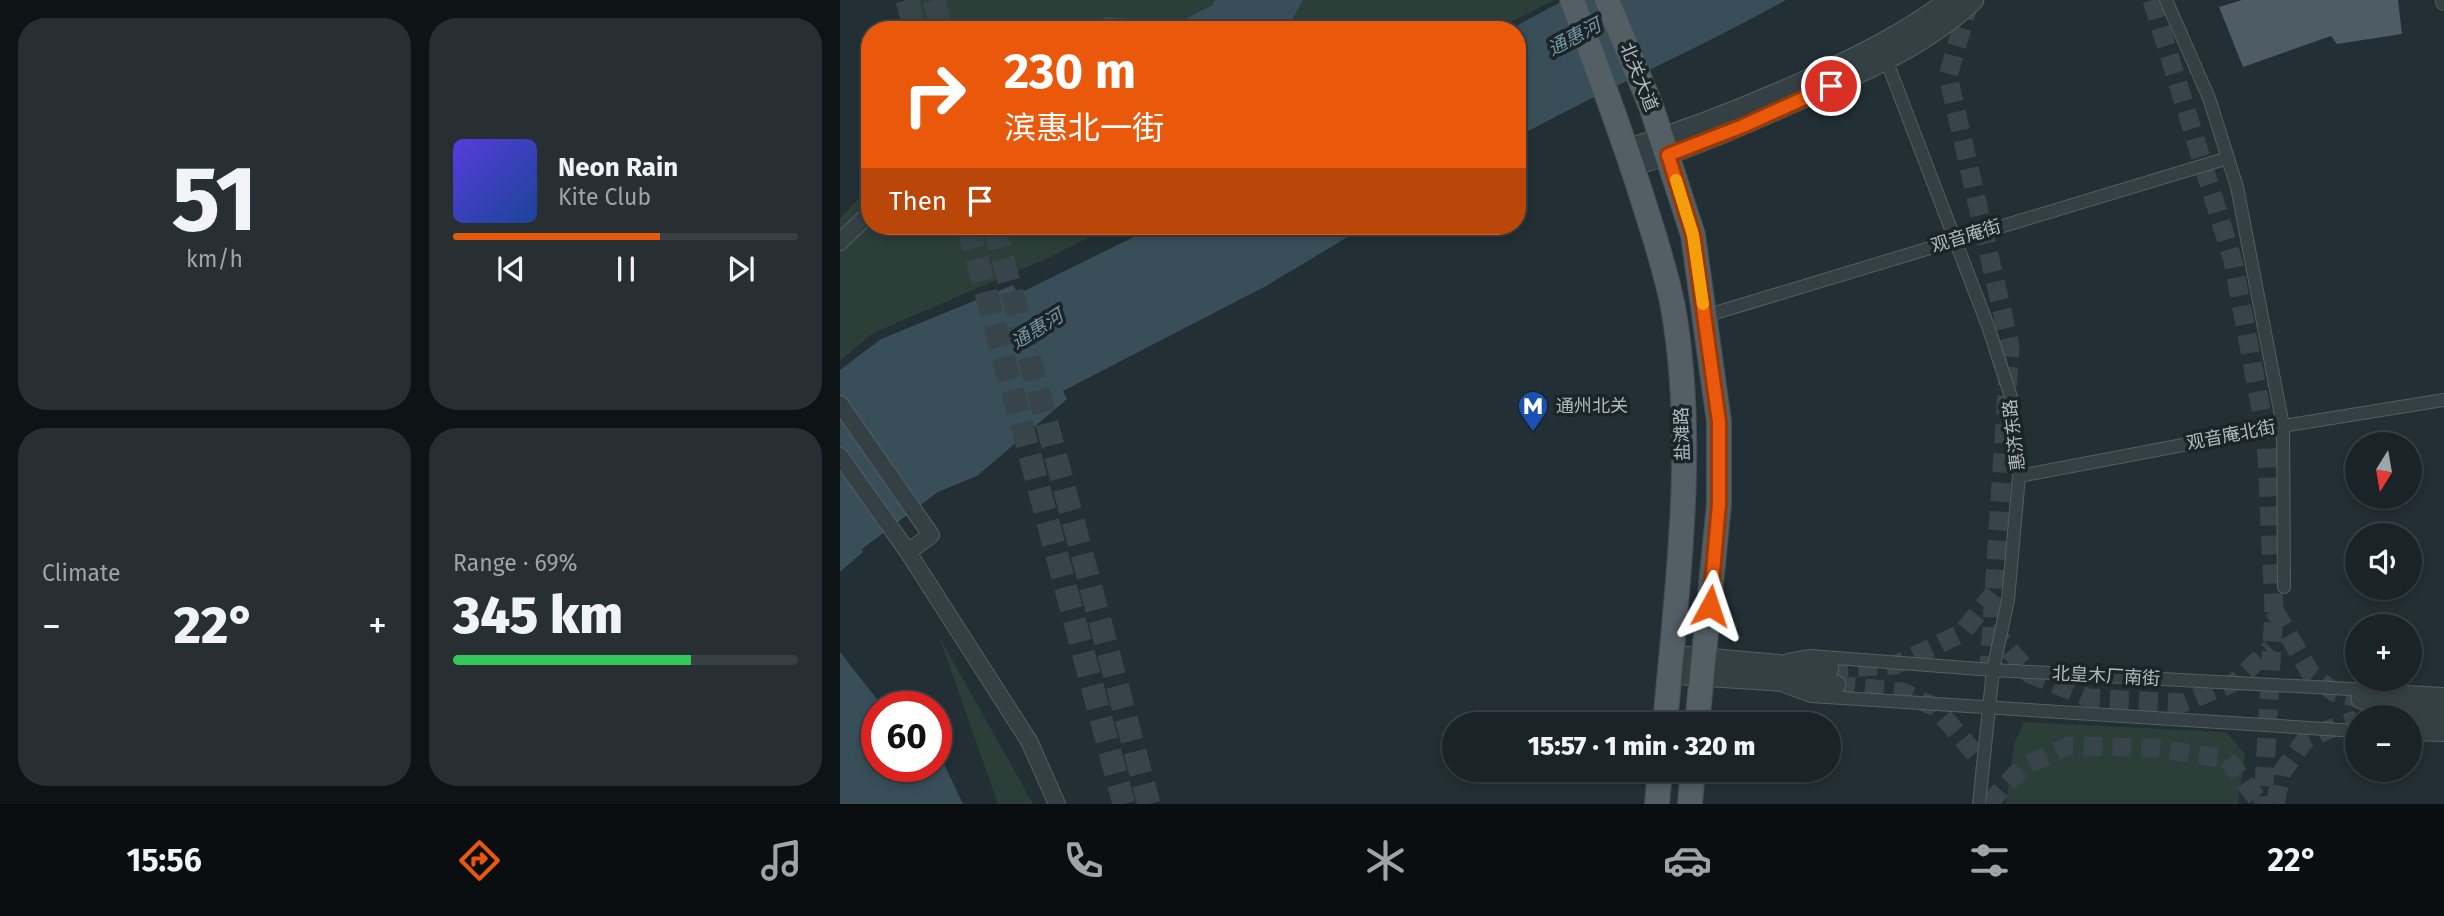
<!DOCTYPE html>
<meta charset="utf-8">
<style>
body{margin:0;font-family:"Fira Sans","Noto Sans SC",sans-serif;background:#272f33;color:#f1f3f6;height:100vh;display:flex;flex-direction:column;font-size:26px;white-space:nowrap}
*{box-sizing:border-box;margin:0}
p{font-size:23px;color:#9fa4a7}
.icon{flex:none;width:38px;height:38px;fill:none;stroke:currentColor;stroke-width:2;stroke-linecap:round;stroke-linejoin:round}
.map{position:relative;flex:1;overflow:hidden}
.side{display:flex;flex-direction:column;gap:18px;padding:18px;background:#0e1315;width:840px}
.side>*{flex:none}
.guide{position:absolute;left:21px;top:21px;width:665px;height:214px;border-radius:28px;box-shadow:0 4px 10px #0003,0 0 0 2px #384044;background:#ea580c;color:#fff;overflow:hidden}
.needle{width:46px;rotate:191deg}
.controls{position:absolute;left:1505px;top:432px;display:grid;gap:14px}
.controls a{display:grid;place-items:center;width:77px;height:77px;border-radius:50%;background:#1a2327;box-shadow:0 4px 10px #0003,0 0 0 2px #384044;font-size:35px}
.speed{position:absolute;left:21px;top:691px;display:flex;gap:14px;font-size:35px;font-weight:700;text-align:center}
.speed>*{display:grid;place-content:center;width:91px;height:91px;border-radius:50%;background:#1a2327;box-shadow:0 4px 10px #0003,0 0 0 2px #384044;line-height:1}
.speed .limit{border:10px solid #d22;background:#fff;color:#111}
.pin{position:absolute;display:grid;place-items:center;width:60px;height:60px;color:#fff;margin:-30px;border:4px solid #fff;border-radius:50%;box-shadow:0 2px 7px #0007}
.me{position:absolute;width:77px;margin:-38px;rotate:5deg;stroke-linejoin:round;filter:drop-shadow(0 0 5px #0008)}
.turn{display:flex;align-items:center;gap:24px;height:147px;padding:0 28px;font-size:32px}
.turn .icon{width:91px;height:91px;stroke-width:2.5}
.turn b{display:block;font-size:49px;line-height:60px}
.then{display:flex;align-items:center;height:66px;padding:0 28px;background:#0003;gap:14px;font-size:26px}
.big{font-size:52px;font-weight:800;line-height:1.1}
.side .tile{flex:1;display:flex;flex-direction:column;justify-content:center;gap:10px;min-width:0;padding:0 24px;border-radius:28px;background:#272f33}
.side .dial{align-items:center;gap:0}
.dial b{font-size:91px;line-height:1}
.song{display:flex;align-items:center;gap:21px}
.cover{width:84px;height:84px;border-radius:10px;background:linear-gradient(135deg,hsl(250 70% 55%),hsl(220 70% 35%))}
.played{height:7px;border-radius:4px;background:linear-gradient(90deg,#ea580c 60%,#384044 60%)}
.keys{display:flex;justify-content:space-around;direction:ltr}
.heat{display:flex;justify-content:space-between;align-items:center;font-size:38px;direction:ltr}
.charge{height:10px;border-radius:5px;background:linear-gradient(90deg,#34c759 69%,#384044 0)}
.side .tiles{flex:1;display:grid;gap:18px;grid-template-columns:repeat(2,1fr)}
.trip{position:absolute;left:602px;top:712px;width:399px;height:70px;border-radius:35px;background:#1a2327;box-shadow:0 4px 10px #0003,0 0 0 2px #384044;font-weight:800;line-height:70px;text-align:center}
.dock{display:flex;height:112px;justify-content:space-around;align-items:center;background:#0a0e10;color:#9fa4a7}
.dock .icon{width:49px;height:49px}
.dock .current{color:#ea580c}
.dock b{font-size:32px;color:#f1f3f6}
main{display:flex;flex:1;min-height:0}
.map>svg:first-child{display:block}
.green{fill:#2b3e38}
.water{fill:#384f59}
.building{fill:#4e5c63}
.lines{fill:none;stroke-linecap:round;stroke-linejoin:round}
.tertiary-tunnel{stroke:#374449;stroke-width:19;stroke-dasharray:19 10;stroke-linecap:butt}
.secondary-tunnel{stroke:#374449;stroke-width:23;stroke-dasharray:23 11;stroke-linecap:butt}
.pedestrian-casing{stroke:#535e63;stroke-width:14}
.minor-casing{stroke:#535e63;stroke-width:18}
.tertiary-casing{stroke:#535e63;stroke-width:21}
.primary-casing{stroke:#424c52;stroke-width:26}
.pedestrian{stroke:#354045;stroke-width:12}
.minor{stroke:#354045;stroke-width:16}
.tertiary{stroke:#354045;stroke-width:19}
.primary{stroke:#535f65;stroke-width:24}
.route-casing{stroke:#983908;stroke-width:18}
.route{stroke:#ea580c;stroke-width:12}
.slow{stroke:#f59e0b;stroke-width:12}
.labels{text-anchor:middle;dominant-baseline:central;stroke-width:7;stroke-linejoin:round;paint-order:stroke}
.street-label{font-size:18px;fill:#b0bbc2;stroke:#1b2529}
.poi-label{font-size:18px;fill:#b0bbc2;stroke:#1b2529;text-anchor:start}
.water-label{font-size:19px;font-style:italic;fill:#7494a2;stroke:#1b2529}
</style>
<main>
<section class="side">
<div class="tiles">
<div class="tile dial"><b>51</b><p>km/h</p></div>
<div class="tile">
<div class="song"><i class="cover"></i><div><b>Neon Rain</b><p>Kite Club</p></div></div>
<div class="played"></div>
<div class="keys"><svg class="icon" aria-label="previous" viewBox="0 0 24 24"><path d="M18 5L8 12l10 7zM5 5v14"/></svg><svg class="icon" aria-label="pause" viewBox="0 0 24 24"><path d="M8 5v14M16 5v14"/></svg><svg class="icon" aria-label="next" viewBox="0 0 24 24"><path d="M6 5l10 7-10 7zM19 5v14"/></svg></div>
</div>
<div class="tile"><p>Climate</p>
<div class="heat"><a>−</a><b class="big">22°</b><a>+</a></div>
</div>
<div class="tile"><p>Range · 69%</p><b class="big">345 km</b><div class="charge"></div></div>
</div>
</section>
<div class="map">
<svg width="1604" height="804" viewBox="0 0 1604 804">
<rect width="100%" height="100%" fill="#222f34"/>
<path class="green" d="M64,0h650l-58,30h-598z
M30,187v39h241l-63,32 -175,75 -33,28v-143z
M99,636l94,168h-35z
M1184,722l202,10 19,22 -7,50h-232l8,-60z"/>
<path class="water" d="M375,0h88l-17,30h-207l26,-13 74,5 34,-17z
M724,0h222c-88,49 -180,89 -269,137v-107h-8z
M316,226h210l-100,60 -203,105 4,8 -90,77 -39,16 -76,57 1,3 -23,20v-202l41,-31 132,-54 5,9z
M0,652l43,55h-6v59h59v-2h8l19,40h-123z"/>
<path class="building" d="M1402,0h156l4,34 -65,10 -6,-8 -88,31 -24,-60z"/>
<g class="lines">
<path class="tertiary-tunnel" d="M1130,0l-22,76 62,270 -22,338
M1312,0l81,261 33,175 8,174 -11,194
M1434,610l37,64 23,18 27,7
M1151,628l39,46 59,24 94,5 52,-21 36,-34
M989,669l66,-4 67,-32 32,-40
M996,685l66,7 33,15 48,56
M1148,804l35,-37 45,-21 86,2 73,11 34,45
M1435,804l7,-32 23,-32 34,-15 18,-5"/>
<path class="secondary-tunnel" d="M67,0l8,30
M94,0l8,30
M128,226l156,578
M154,226l155,578"/>
<g class="pedestrian-casing">
<path id="pedestrian" d="M1326,0l43,98 28,89 46,239 1,161
M1044,54l104,272 24,74 7,76 -11,124 -15,70 -14,134
M865,316l523,-158
M1179,476l264,-50 161,-26
M948,660l22,-4 183,14 451,24
M946,687l25,9 546,35
M1570,734l34,1"/>
</g>
<g class="minor-casing">
<path id="minor" d="M1604,0v2
M0,242l30,-29
M0,404l91,131 -23,17
M0,456l68,96 121,189 28,63"/>
</g>
<g class="tertiary-casing">
<path id="tertiary" d="M787,149c64,-20 125,-44 186,-72 48,-22 94,-45 136,-77
M793,166c56,-17 110,-41 164,-65 62,-27 127,-54 177,-101
M831,655l158,14
M829,674l167,11
M1521,699l83,8
M1570,721l34,2"/>
</g>
<g class="primary-casing">
<path id="primary" d="M732,0c24,66 50,133 71,200 11,35 23,71 30,107 24,136 4,281 -8,417
M767,0l44,106 42,129 26,187v82l-22,220
M817,804l3,-34
M850,804l3,-34"/>
</g>
<use href="#pedestrian" class="pedestrian"/>
<use href="#minor" class="minor"/>
<use href="#tertiary" class="tertiary"/>
<use href="#primary" class="primary"/>
</g>
<g class="lines">
<g class="route-casing">
<path id="route" d="M870,606l9,-102v-82l-26,-187 -25,-80 75,-29 88,-40"/>
</g>
<use href="#route" class="route"/>
<path class="slow" d="M836,180l17,55 10,69"/>
</g>
<defs>
<g id="metro-pin" transform="scale(1.575)"><path d="M0 17L-7.5 6A9.5 9.5 0 1 1 7.5 6Z" fill="#1a4fb4" stroke="#1b2529"/><path d="M-5.5 5V-5H-3L0 0L3-5H5.5V5H3V-.5L0 4L-3-.5V5Z" fill="#fff"/></g>
</defs>
<g fill-rule="evenodd">
<use href="#metro-pin" x="693" y="406"/>
</g>
<g class="labels">
<g class="street-label">
<text transform="translate(799 77) rotate(68)">北关大道</text>
<text transform="translate(1126 236) rotate(-17)">观音庵街</text>
<text transform="translate(842 434) rotate(-92)">盐滩路</text>
<text transform="translate(1174 435) rotate(-97)">惠济东路</text>
<text transform="translate(1391 435) rotate(-11)">观音庵北街</text>
<text transform="translate(1266 676) rotate(3)">北皇木厂南街</text>
</g>
<g class="poi-label">
<text x="716" y="406">通州北关</text>
</g>
<g class="water-label">
<text transform="translate(734 37) rotate(-28)">通惠河</text>
<text transform="translate(197 329) rotate(-32)">通惠河</text>
</g>
</g>
</svg>
<div class="controls">
<a><svg class="needle" viewBox="-14 -14 28 28"><path d="M0-13l5 13h-10z" fill="#e53935"/><path d="M0 13l5-13h-10z" fill="#9fa4a7"/></svg></a>
<a><svg class="icon" aria-label="sound" viewBox="0 0 24 24"><path d="M4 9h4l5-4v14l-5-4H4zM17 9q2 3 0 6"/></svg></a>
<a>+</a>
<a>−</a>
</div>
<div class="speed"><div class="limit">60</div></div>
<div class="pin" style="left:991px;top:86px;background:#d93025"><svg class="icon" aria-label="arrive" viewBox="0 0 24 24"><path d="M6 21V4h12l-3 4 3 4H6"/></svg></div>
<svg class="me" style="left:870px;top:606px" viewBox="-20 -20 40 40"><path d="M0-17L14 15 0 8-14 15z" fill="#ea580c" stroke="#fff" stroke-width="4"/></svg>
<div class="trip">15:57 · 1 min · 320 m</div>
<div class="guide">
<div class="turn"><svg class="icon" aria-label="right" viewBox="0 0 24 24"><path d="M7 20v-9h11M14 6l5 5-5 5"/></svg><div><b>230 m</b>滨惠北一街</div></div>
<div class="then">Then<svg class="icon" aria-label="arrive" viewBox="0 0 24 24"><path d="M6 21V4h12l-3 4 3 4H6"/></svg></div>
</div>
</div>
</main>
<nav class="dock">
<b>15:56</b>
<svg class="icon current" aria-label="directions" viewBox="0 0 24 24"><path d="M12 3l9 9-9 9-9-9zM9 14v-3h6M13 9l2 2-2 2"/></svg>
<svg class="icon" aria-label="music" viewBox="0 0 24 24"><path d="M9 18V5l10-2v13"/><circle cx="6" cy="18" r="3"/><circle cx="16" cy="16" r="3"/></svg>
<svg class="icon" aria-label="phone" viewBox="0 0 24 24"><path d="M5 4h4l2 5-3 2q2 4 5 5l2-3 5 2v4C11 20 4 13 5 4z"/></svg>
<svg class="icon" aria-label="climate" viewBox="0 0 24 24"><path d="M12 3v18M4 7l16 10M4 17L20 7"/></svg>
<svg class="icon" aria-label="car" viewBox="0 0 24 24"><path d="M5 17H2v-5l4-1 3-4h7l3 4 3 1v5h-3M9 17h6M6 11h13"/><circle cx="7" cy="17" r="2"/><circle cx="17" cy="17" r="2"/></svg>
<svg class="icon" aria-label="filters" viewBox="0 0 24 24"><path d="M4 7h16M4 17h16"/><circle cx="9" cy="7" r="2"/><circle cx="15" cy="17" r="2"/></svg>
<b>22°</b>
</nav>
